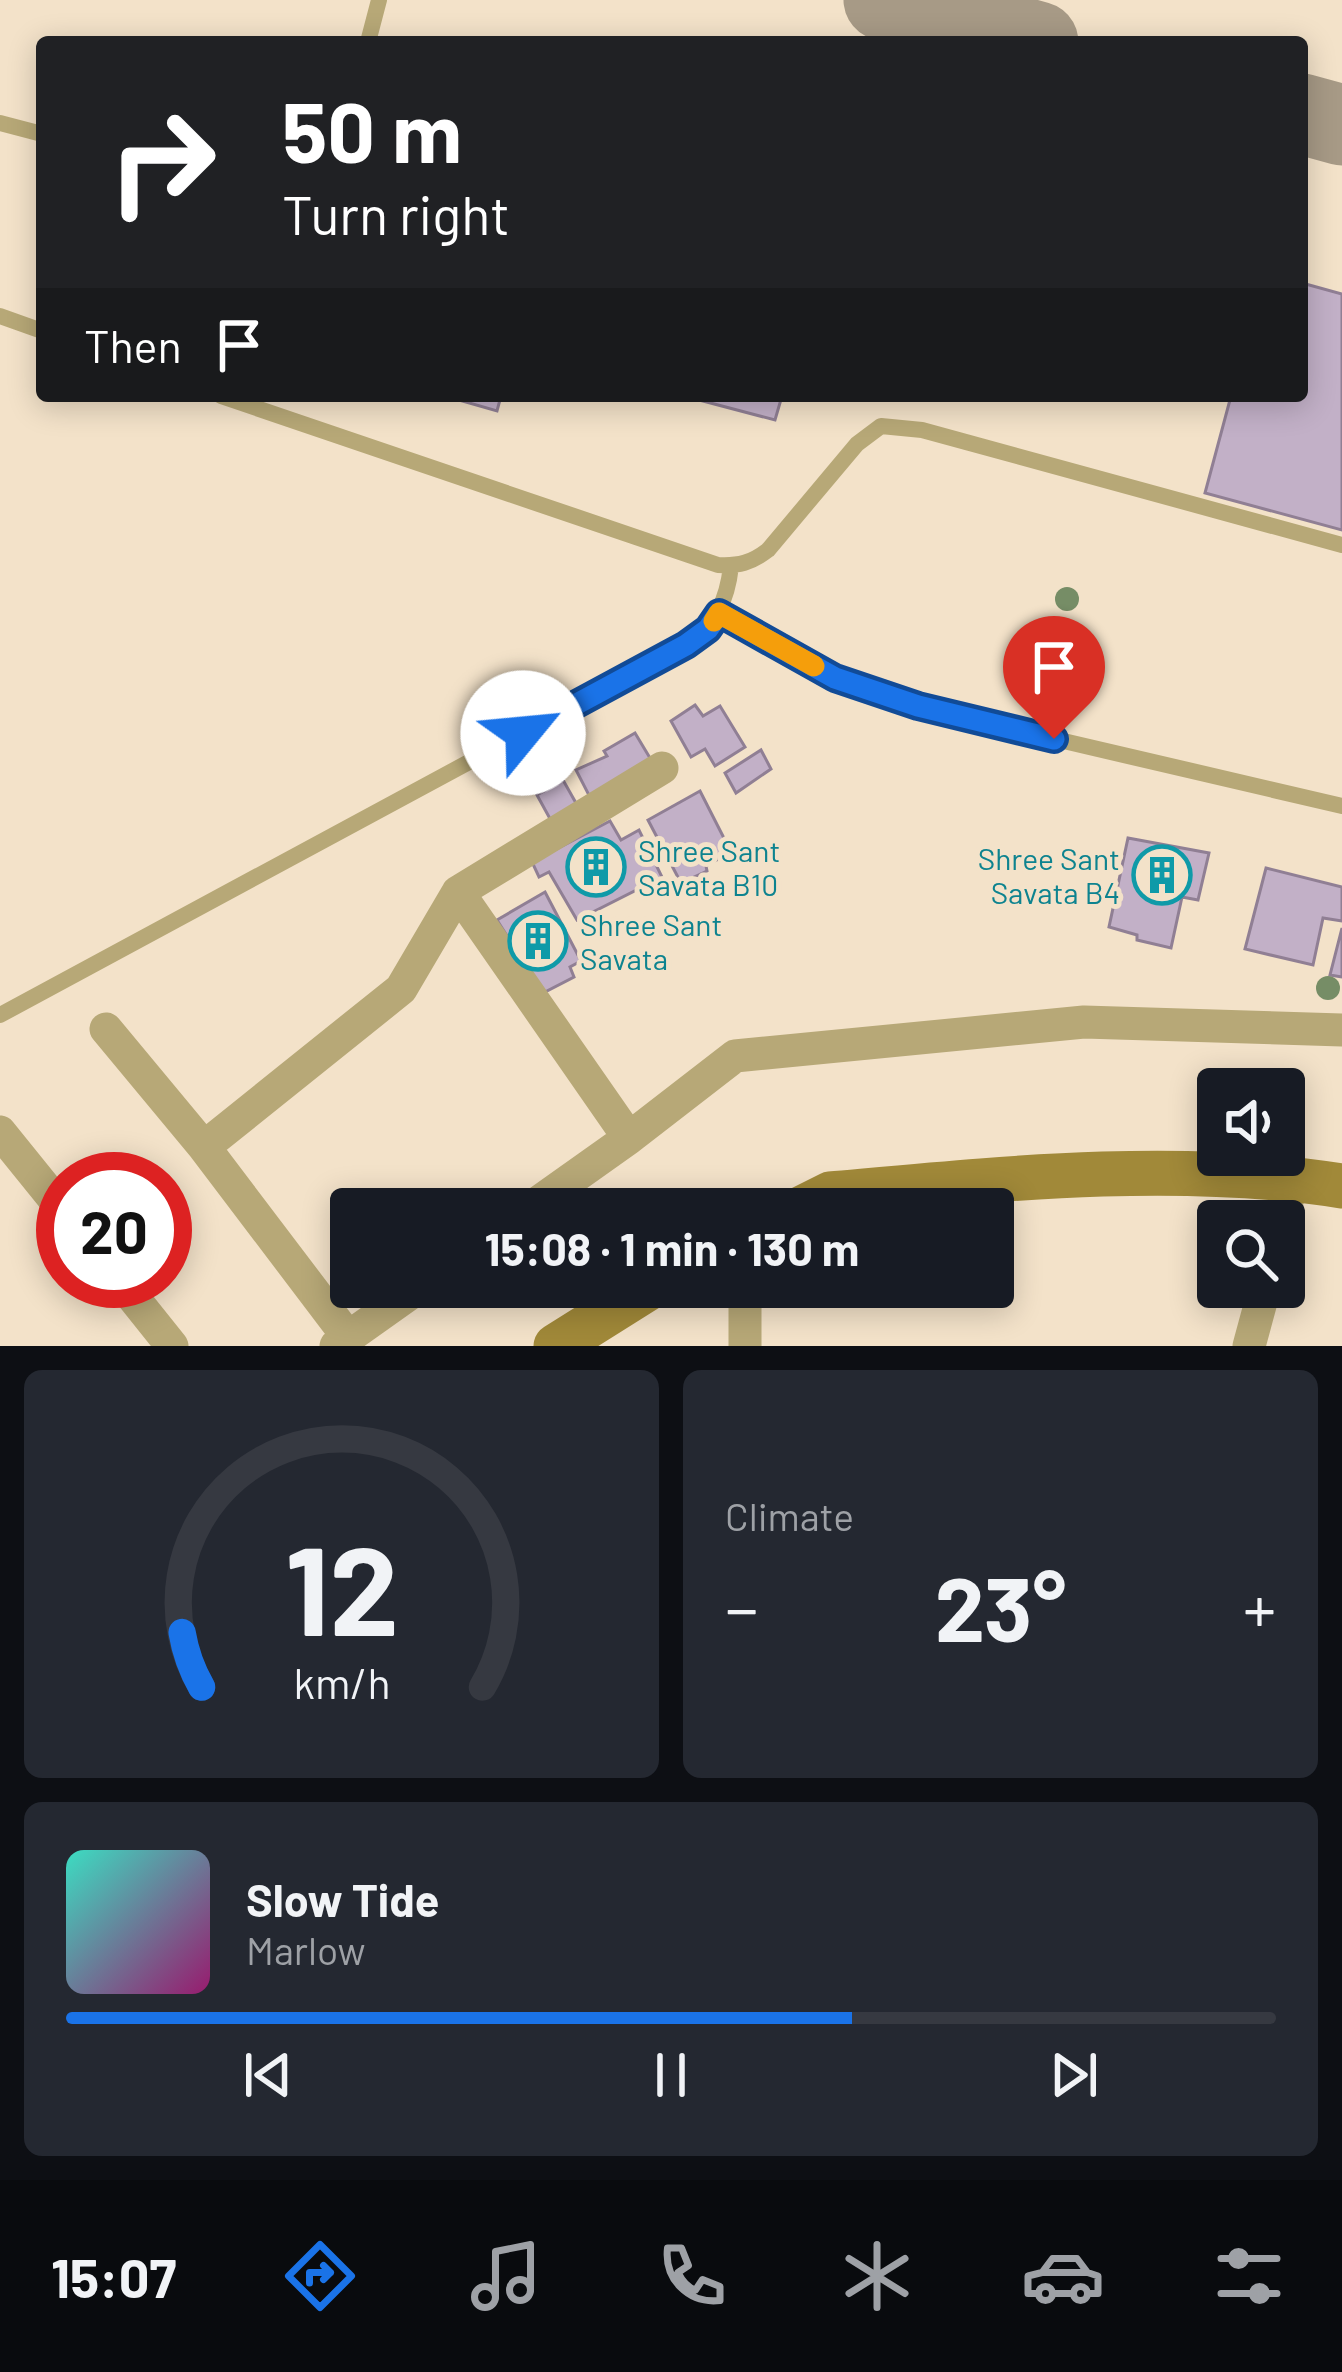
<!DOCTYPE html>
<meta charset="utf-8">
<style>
body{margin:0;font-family:Barlow,sans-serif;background:#242831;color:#f1f3f6;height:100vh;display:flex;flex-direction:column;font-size:45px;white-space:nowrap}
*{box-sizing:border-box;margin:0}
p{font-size:39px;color:#9ea1a6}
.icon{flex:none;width:66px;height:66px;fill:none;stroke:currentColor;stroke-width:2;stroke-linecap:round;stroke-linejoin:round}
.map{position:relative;height:1346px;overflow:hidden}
.panel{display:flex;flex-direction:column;gap:24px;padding:24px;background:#0d0f14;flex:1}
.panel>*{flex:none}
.hud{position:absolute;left:36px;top:36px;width:1272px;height:366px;border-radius:12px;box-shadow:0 6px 30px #0003;background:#202124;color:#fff;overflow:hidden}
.controls{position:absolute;left:1197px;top:1068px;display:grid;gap:24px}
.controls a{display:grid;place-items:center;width:108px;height:108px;border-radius:12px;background:#171b24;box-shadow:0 6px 30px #0003;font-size:60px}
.speed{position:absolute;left:36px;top:1152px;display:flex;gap:24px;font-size:60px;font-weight:700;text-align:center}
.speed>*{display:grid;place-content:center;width:156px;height:156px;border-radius:50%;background:#171b24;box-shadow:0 6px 30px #0003;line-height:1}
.speed .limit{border:18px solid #d22;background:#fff;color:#111}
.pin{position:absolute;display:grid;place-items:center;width:102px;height:102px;color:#fff;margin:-123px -51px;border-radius:50% 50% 50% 0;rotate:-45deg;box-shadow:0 0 12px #0007}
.pin .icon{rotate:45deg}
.me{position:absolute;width:132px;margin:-66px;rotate:62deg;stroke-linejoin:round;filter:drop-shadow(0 0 9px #0008)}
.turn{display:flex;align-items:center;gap:42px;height:252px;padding:0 48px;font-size:54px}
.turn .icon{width:156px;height:156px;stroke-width:2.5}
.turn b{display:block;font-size:84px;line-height:102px}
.then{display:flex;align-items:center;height:114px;padding:0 48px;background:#0003;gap:24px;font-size:45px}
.big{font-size:90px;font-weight:700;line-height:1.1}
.panel .widget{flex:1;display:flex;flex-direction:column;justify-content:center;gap:18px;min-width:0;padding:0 42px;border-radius:18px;background:#242831}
.panel .dial{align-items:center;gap:0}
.dial svg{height:312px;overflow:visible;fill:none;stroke:#363941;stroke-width:7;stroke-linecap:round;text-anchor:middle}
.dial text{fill:#f1f3f6;stroke:none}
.song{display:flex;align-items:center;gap:36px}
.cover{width:144px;height:144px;border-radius:18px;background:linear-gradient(135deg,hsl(170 70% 55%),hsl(320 70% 35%))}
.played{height:12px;border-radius:6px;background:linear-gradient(90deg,#1a73e8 65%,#363941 65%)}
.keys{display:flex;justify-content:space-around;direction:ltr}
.heat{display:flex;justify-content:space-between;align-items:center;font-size:66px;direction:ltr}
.panel .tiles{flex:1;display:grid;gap:24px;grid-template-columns:1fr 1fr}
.widget:last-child{grid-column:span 2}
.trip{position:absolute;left:330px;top:1188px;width:684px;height:120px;border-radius:12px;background:#171b24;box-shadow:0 6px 30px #0003;font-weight:700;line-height:120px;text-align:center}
.tabs{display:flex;height:192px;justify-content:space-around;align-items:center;background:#090b0e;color:#9ea1a6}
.tabs .icon{width:84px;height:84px}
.tabs .active{color:#1a73e8}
.tabs b{font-size:54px;color:#f1f3f6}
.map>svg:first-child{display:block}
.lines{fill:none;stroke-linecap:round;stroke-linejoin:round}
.taxiway{stroke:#a79a86;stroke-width:81}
.building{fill:#c2b0c7;stroke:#907f94;stroke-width:3}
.lane{stroke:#b7a877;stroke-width:16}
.street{stroke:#b7a877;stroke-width:33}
.secondary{stroke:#a18939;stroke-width:45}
.tree{fill:#768d66}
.route-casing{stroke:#114b97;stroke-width:30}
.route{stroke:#1a73e8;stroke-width:21}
.slow{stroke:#f59e0b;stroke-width:21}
.labels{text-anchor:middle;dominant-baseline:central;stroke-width:10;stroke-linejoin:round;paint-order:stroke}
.culture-label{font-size:30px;fill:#0d838f;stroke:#f3e2c9;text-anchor:start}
</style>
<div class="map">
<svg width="1342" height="1346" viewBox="0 0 1342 1346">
<rect width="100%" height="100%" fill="#f3e2c9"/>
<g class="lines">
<path class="taxiway" d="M884,0l154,42
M1302,114l40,11"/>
</g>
<path class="building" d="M1302,283l40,11v236l-137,-37 26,-97h71z
M445,396h56l-4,15z
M684,396h98l-7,24z
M695,705l8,11 17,-10 25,41 -30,19 -10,-17 -14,8 -20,-36z
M635,733l21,35 -62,37 -18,-35 31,-14 -3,-5z
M761,750l10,19 -35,24 -11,-20z
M563,780l18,32 -27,14 -17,-31z
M700,791l31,61 -25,14 1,5 -26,12 -33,-63z
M610,821l11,19 18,-10 23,47 -85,43 -28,-48 -10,5 -7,-15z
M1128,838l81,15 -11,47 -16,-3 -11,51 -34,-8v-5l-28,-8z
M1266,868l76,19v34l-19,-3 -10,47 -68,-16z
M545,892l36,69 -11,6 4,10 -31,16 -46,-73z
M1342,928v49l-12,-2z"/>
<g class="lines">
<path class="lane" d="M368,42l11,-42
M0,123l42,11
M0,316l42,15
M221,396l497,169c21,1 33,-2 50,-15l89,-106 24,-18 41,4 420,115
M719,613l116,65 83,29 424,99
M0,1015l686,-370c30,-22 41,-43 45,-79"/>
<path class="street" d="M458,892l171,246 -100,71
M106,1029l98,118 144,190
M0,1132l63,78
M629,1138l106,-82 349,-34 258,8
M204,1147l197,-158 57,-97 204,-124
M1282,1221l11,-43
M120,1281l52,65
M745,1287v59
M336,1346l83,-59
M1249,1346l16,-59"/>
<path class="secondary" d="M800,1209l30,-15c167,-15 345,-34 512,-8
M556,1346l94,-59"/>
</g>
<g class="tree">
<circle cx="1067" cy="599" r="12"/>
<circle cx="1328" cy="988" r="12"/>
</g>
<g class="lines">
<g class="route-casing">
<path id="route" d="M523,733l163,-88 22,-16 11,-16 116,65 83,28 136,33"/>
</g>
<use href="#route" class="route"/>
<path class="slow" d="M714,621l5,-8 95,53"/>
</g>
<defs>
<g id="building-ring" transform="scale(3)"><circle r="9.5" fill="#f3e2c9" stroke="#0f9aa8" stroke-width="1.5"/><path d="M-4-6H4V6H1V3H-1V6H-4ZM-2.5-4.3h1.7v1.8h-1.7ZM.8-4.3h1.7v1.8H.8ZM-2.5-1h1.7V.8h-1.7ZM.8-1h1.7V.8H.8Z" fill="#0f9aa8"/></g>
</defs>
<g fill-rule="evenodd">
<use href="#building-ring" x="596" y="867"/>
<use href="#building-ring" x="1162" y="875"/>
<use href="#building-ring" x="538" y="941"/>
</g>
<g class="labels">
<g class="culture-label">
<text x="638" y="850">Shree Sant<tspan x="638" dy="34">Savata B10</tspan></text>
<text x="1120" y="858" text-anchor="end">Shree Sant<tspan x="1120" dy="34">Savata B4</tspan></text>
<text x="580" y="924">Shree Sant<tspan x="580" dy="34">Savata</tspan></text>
</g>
</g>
</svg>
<div class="controls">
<a><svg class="icon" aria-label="sound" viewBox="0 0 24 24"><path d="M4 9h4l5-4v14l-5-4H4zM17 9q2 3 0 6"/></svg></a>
<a><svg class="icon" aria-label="search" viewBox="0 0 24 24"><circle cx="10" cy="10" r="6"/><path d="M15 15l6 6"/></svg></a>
</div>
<div class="speed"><div class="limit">20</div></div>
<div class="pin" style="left:1054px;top:739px;background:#d93025"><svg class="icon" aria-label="arrive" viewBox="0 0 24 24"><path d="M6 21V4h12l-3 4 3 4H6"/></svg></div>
<svg class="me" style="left:523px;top:733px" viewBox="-20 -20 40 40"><circle r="19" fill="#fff"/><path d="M0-13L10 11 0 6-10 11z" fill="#1a73e8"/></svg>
<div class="trip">15:08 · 1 min · 130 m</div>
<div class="hud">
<div class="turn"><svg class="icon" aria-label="right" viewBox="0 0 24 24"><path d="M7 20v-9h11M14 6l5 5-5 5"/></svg><div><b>50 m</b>Turn right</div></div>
<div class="then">Then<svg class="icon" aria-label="arrive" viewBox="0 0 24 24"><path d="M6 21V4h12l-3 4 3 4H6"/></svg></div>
</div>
</div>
<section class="panel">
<div class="tiles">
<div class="widget dial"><svg viewBox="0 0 100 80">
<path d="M14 69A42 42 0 1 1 86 69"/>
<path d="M14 69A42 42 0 0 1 9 55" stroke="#1a73e8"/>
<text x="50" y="56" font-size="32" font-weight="700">12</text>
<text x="50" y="72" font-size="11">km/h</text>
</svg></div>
<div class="widget"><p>Climate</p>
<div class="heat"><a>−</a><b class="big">23°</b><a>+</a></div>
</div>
<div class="widget">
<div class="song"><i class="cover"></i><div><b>Slow Tide</b><p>Marlow</p></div></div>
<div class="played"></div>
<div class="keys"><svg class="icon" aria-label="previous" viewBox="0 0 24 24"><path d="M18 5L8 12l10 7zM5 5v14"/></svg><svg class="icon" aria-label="pause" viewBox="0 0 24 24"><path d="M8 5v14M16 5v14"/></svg><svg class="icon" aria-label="next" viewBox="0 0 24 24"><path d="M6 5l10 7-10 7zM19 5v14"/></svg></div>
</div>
</div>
</section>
<nav class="tabs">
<b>15:07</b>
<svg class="icon active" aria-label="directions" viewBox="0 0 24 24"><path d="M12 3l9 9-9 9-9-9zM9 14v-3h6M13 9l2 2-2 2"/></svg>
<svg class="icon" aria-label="music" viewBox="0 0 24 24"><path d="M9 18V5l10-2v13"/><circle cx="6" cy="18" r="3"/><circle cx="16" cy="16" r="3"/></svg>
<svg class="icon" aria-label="phone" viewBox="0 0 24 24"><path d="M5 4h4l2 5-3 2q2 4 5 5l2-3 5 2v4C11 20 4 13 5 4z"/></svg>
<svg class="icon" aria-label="climate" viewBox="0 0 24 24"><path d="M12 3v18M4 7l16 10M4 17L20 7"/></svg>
<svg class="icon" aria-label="car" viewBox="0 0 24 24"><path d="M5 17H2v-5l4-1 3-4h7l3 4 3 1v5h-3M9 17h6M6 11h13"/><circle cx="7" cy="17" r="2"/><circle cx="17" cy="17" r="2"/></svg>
<svg class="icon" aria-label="filters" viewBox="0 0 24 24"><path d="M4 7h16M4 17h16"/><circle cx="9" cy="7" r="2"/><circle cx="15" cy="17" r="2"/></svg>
</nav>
